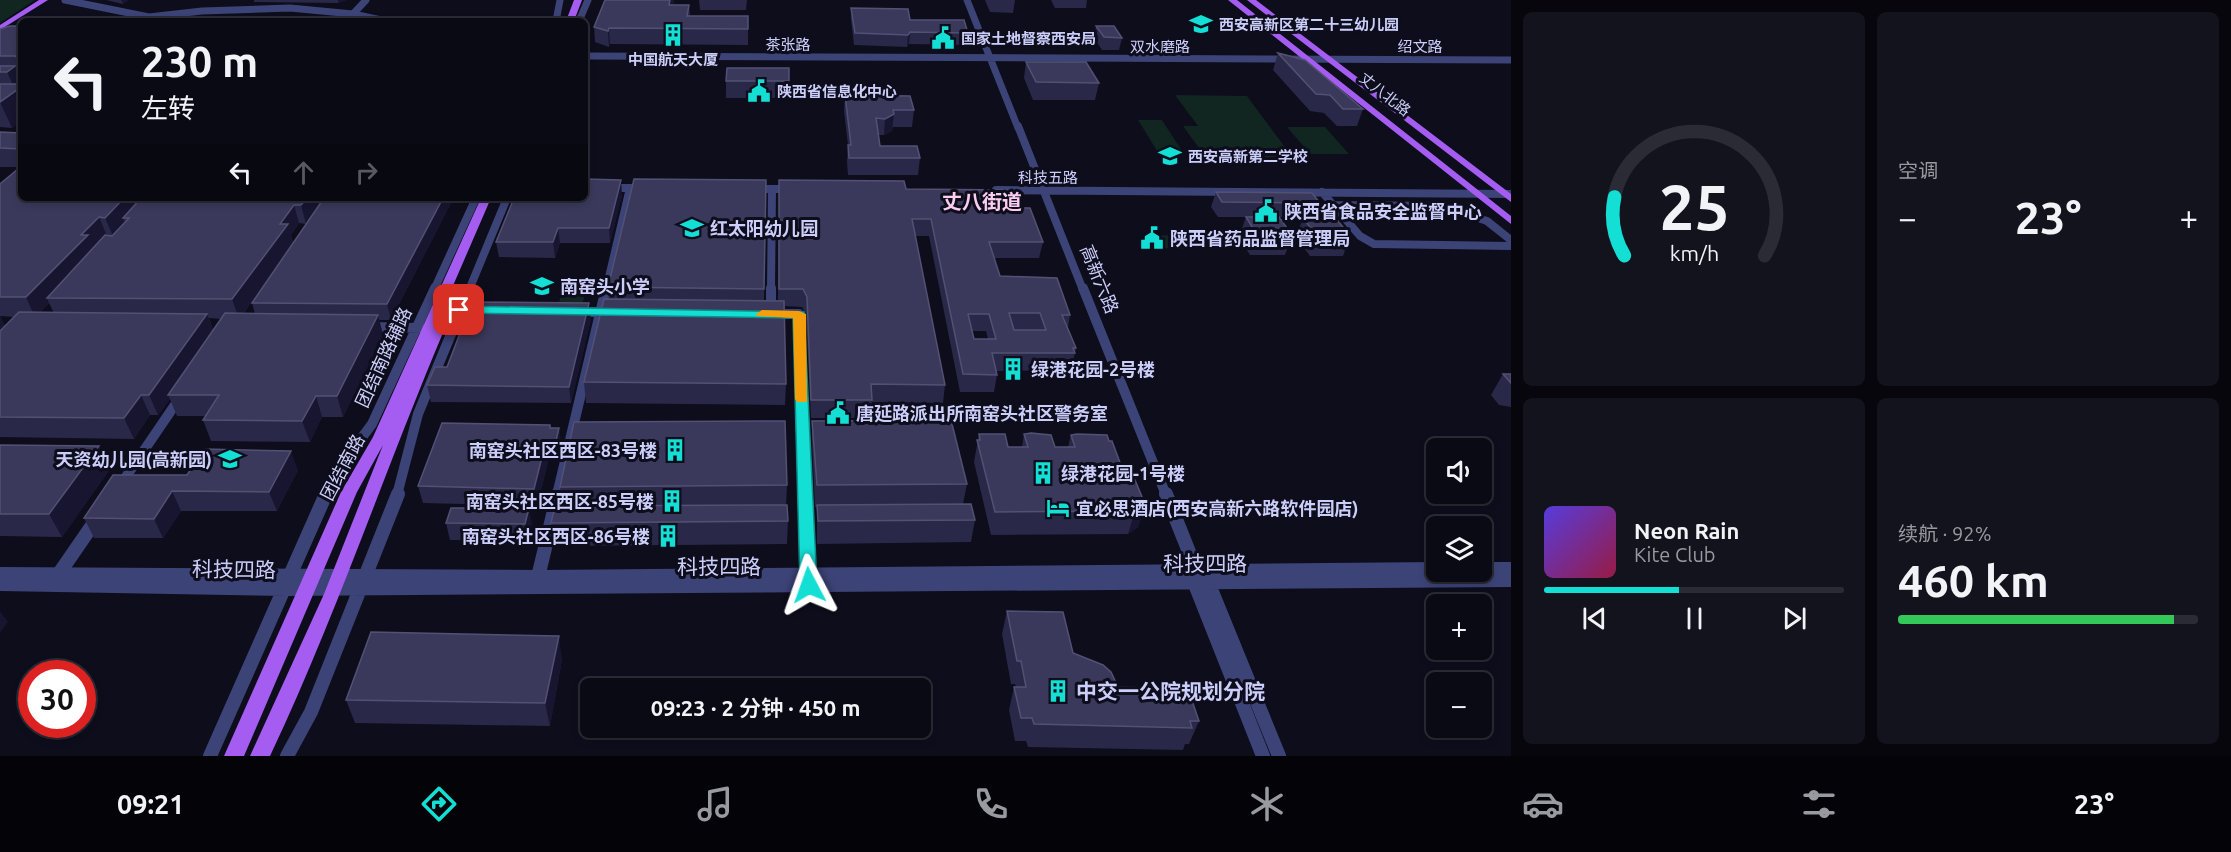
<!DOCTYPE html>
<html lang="zh">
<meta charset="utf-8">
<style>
body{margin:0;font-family:Ubuntu,"Noto Sans SC",sans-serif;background:#13131e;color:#f1f3f6;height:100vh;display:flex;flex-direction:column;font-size:22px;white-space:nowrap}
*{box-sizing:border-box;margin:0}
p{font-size:20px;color:#999aa0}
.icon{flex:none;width:33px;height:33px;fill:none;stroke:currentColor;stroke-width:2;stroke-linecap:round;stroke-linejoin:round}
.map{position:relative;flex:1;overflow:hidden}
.sheet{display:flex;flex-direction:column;gap:12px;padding:12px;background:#06060c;width:720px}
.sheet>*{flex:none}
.guide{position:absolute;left:18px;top:18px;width:570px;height:183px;border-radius:9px;box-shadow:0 3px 9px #0003,0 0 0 2px #2a2b34;background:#0a0a15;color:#f1f3f6;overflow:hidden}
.buttons{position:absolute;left:1426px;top:438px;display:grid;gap:12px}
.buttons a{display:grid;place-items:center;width:66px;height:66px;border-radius:9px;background:#0a0a15;box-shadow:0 3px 9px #0003,0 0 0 2px #2a2b34;font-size:30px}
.speed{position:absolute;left:18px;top:660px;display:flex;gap:12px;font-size:30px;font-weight:700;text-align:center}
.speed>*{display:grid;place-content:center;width:78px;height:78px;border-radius:50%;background:#0a0a15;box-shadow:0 3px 9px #0003,0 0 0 2px #2a2b34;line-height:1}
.speed .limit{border:9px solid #d22;background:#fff;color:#111}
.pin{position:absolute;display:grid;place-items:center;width:51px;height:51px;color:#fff;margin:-26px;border-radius:12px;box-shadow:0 3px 9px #0006}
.me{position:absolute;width:66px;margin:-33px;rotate:356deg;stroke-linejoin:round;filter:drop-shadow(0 0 4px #0008)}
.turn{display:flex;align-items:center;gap:21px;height:126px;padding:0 24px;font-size:27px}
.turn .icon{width:78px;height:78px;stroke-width:2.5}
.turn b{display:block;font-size:42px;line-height:51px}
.lanes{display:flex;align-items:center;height:57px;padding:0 24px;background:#0003;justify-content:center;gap:30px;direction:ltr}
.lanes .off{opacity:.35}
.big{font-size:45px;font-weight:600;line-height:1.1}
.sheet .widget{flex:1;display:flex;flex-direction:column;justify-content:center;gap:9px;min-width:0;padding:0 21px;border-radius:9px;background:#13131e}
.sheet .dial{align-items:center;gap:0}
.dial svg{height:156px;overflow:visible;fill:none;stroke:#2a2b34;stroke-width:7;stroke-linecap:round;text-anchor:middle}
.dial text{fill:#f1f3f6;stroke:none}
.song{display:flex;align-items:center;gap:18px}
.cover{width:72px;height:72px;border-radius:9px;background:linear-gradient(135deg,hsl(250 70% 55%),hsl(340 70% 35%))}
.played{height:6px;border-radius:3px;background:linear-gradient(90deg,#14dfd5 45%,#2a2b34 45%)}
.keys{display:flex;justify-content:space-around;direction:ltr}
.heat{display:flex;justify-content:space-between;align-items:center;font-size:33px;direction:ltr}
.charge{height:9px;border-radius:4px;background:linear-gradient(90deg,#34c759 92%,#2a2b34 0)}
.sheet .tiles{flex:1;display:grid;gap:12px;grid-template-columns:repeat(2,1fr)}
.trip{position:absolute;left:580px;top:678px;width:351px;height:60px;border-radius:9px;background:#0a0a15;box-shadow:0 3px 9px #0003,0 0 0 2px #2a2b34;font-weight:600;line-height:60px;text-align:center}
.dock{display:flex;height:96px;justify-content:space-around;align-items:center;background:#040408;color:#999aa0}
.dock .icon{width:42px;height:42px}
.dock .selected{color:#14dfd5}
.dock b{font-size:27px;color:#f1f3f6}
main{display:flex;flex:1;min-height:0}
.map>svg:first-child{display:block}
.green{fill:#112521}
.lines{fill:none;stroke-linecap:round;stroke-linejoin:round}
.minor-far3{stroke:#3c4377;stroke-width:7}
.minor-far2{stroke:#3c4377;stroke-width:8}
.minor-far1{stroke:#3c4377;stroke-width:10}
.minor{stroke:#3c4377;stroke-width:14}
.major{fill:#a45df0;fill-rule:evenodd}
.wall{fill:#292848;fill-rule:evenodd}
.shaded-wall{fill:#17152f}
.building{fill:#3b395b;stroke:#525174;stroke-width:1.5;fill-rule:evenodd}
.route{fill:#14dfd5;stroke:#0d918a;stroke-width:1.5}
.slow{fill:#f59e0b}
.labels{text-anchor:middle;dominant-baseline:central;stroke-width:6;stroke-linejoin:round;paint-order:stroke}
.far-poi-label{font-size:15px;font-weight:bold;fill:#cccefa;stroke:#0d0d1c;text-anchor:start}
.far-street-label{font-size:15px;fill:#cccefa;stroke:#0d0d1c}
.poi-label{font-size:18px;font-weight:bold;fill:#cccefa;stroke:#0d0d1c;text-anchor:start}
.street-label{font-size:18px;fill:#cccefa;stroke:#0d0d1c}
.far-district-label{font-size:20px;font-weight:bold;fill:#fbcef1;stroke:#0d0d1c}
.near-street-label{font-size:21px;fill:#cccefa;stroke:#0d0d1c}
.near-poi-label{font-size:21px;font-weight:bold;fill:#cccefa;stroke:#0d0d1c;text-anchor:start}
</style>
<main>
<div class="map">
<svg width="1511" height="756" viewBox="0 0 1511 756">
<rect width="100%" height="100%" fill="#0d0d1c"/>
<path class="green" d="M0,0h35l-35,23z
M1175,95l72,1 46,62 -89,-3 -21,-29h15z
M1138,120h24l22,34h-25z
M1287,127h38l24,27h-39z
M1149,235l48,1 7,13 -48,-1z
M566,280l23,1 -7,24h-24z"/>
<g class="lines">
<path class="minor-far3" d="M65,0l84,17 53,-6 88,-3 63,6 33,7
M967,0l51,128
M353,14l13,-14
M556,21l4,-21
M579,21l9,-21
M585,56l926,4
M0,77l21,1"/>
<path class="minor-far2" d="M1018,126l65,164
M585,188h60
M753,189h39
M996,190l515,4
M1322,192l38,44 14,8 137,2
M1334,205l109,1 44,15 24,19
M434,290l42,-92
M469,290l38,-92
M606,290l24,-102
M771,290l1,-101"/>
<path class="minor-far1" d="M1083,288l83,207
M447,310h35
M575,312h39
M770,314h29l7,181
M771,314v-26
M368,327l54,1
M119,487l62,-91
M325,495l9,-20 38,-51 63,-136
M397,495l21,-81 52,-126
M557,495l49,-207"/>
<path class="minor" d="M806,494l3,88
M1166,494l31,78 11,10 71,174
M1482,569h29
M0,574l538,3 899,-8
M58,575l40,-58
M538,577l20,-83
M1195,578l-1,4 69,174
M0,584l285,5 1226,-9
M210,756l116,-262
M287,756l24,-44 87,-218"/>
<path class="major" d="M39,0h9l-48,30v-5z
M574,0h8l-8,21h-8z
M1228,0h9l274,216v8z
M1247,0h9l255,194v8z
M481,198h10l-39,90h7l2,3c-68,154 -119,313 -191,465h-20l74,-162 59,-149 -26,47 -113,264h-20l117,-264 32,-55z"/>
</g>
<path class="wall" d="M106,0h22l-5,4z
M254,0h92l-8,3 -84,-1z
M605,0h69l-1,5h16l1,11h58v29l-138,-1 -1,3 -14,-5 -1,-15z
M699,0h48l-1,10h-46z
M985,0h30l-2,13 -23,-1z
M1051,0h36l-1,8h-31z
M851,8l59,12 58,13 -1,12 -58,-1 -2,3 -53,-2 -3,-25z
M21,26v47h-3l3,7v41l-9,7 -12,-1v-98z
M1096,26l26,12 -3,12h-17l-8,-12z
M1278,53l85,56 -6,17h-20l-13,-13 -14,-2 -37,-41z
M1026,62l73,21 -4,17h-62l-9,-22z
M726,81h63v17h-63z
M845,95l69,15 -2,17h-19l-1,4 -8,4h-5l1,11 40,12 -2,17h-70l-1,-13 1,-17 -4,-34z
M0,132l21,1v34h-21z
M766,180l-2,120h14l1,-120 127,9 111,19 26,34 -4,16h-45l6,18 70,39 -2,13 8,20 -5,22 -75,1 1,4 -3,17h-34l-31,-156h-14l30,149 -2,18 -71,-1 -1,16h-60l-5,-104 -4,-7 -18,-1 2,78 -1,21 -199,-2 -2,-21 25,-83 -1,-12zM972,331h14l2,8h-14z
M0,184l21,14 431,3 -61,119h-12l4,15 -40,82h-21l-12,25 -99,-1 -8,-21 2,-4h-28l-7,-17 -12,16h-8l-16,24 -134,-2zM299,223l7,1 -54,79 3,11h-12l50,-72 -2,-7zM49,303l5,10 -14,-1zM0,316l15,1 -10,9zM209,318l13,1 -9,11z
M1216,192l104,11 -5,14h-65l42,18 -7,20h-35l-11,-18 7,-20h-28l-7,-10z
M622,195l-12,48h-50l-5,15 -56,-1 -3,-15z
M1303,218l47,18 -7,20h-33l-14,-19z
M591,319l-20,84 -140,-1 -4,-17 20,-18z
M1503,374h8v33l-12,-2 -8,-10z
M812,421l155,63 -4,20 12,16 -4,22 -154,2v-37h-2l-3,-64z
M550,425l1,3h8l2,16 -3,14h-9l-12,48 -114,-3 -5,-17z
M979,434l29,13h14l2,-13 31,13h13l3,-12 38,6 13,27 23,36 -7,23 -10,7 -137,1 -17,-73z
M0,445l110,24 -48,68 -62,-1z
M298,470l-21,41h-96l-18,27h-69l-10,-20 103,-43z
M787,485l-1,20 2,16 -1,23 -232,2 -4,-23 12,-17 -3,-19z
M451,508l81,17 -4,16 -78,-1 -4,-17z
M1007,611l66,42 45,34 81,34 -10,23h-4l-2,6 -155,-3 -2,-6h-11l-6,-31 5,-23h2l-1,-3h-4l-9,-50z
M562,659l-12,67 -195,-3 -9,-23z"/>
<path class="shaded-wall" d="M121,0h7l-5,4z
M338,0h8l-8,3z
M670,0h4l-4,20 -1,-15z
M609,28l1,16 -1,3 -1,-16z
M910,32l-1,12 -2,3 1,-12z
M15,66l6,14v4l-6,5 -8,-17z
M21,87v34l-9,7 -12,-26z
M894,114l-2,17 -8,4 1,-16z
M621,180l1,15 -12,48 -1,-15z
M124,198h24l-25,20 2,5 -12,13 -8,-18z
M307,198h15l1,2 -17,24 -5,-19z
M443,198h8l1,3 -61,119 -4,-16z
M294,205l5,18 -8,12 2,7 -54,77 -7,-20 48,-75z
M99,217l8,19 -60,62 2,5 -14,14 -9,-20 55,-62z
M558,228l2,15 -5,15 -2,-16z
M589,303l2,16 -20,84 -2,-16z
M207,314l8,20 -47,61 2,4 -12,16 -9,-20z
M378,315l5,20 -40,82 -6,-21z
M0,316l8,16 -8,9z
M141,395l9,20 -16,24 -10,-21z
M316,396l6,21 -12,25 -8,-21z
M559,428l2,16 -3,14 -2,-17z
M546,441l3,17 -12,48 -3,-17z
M99,446l11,23 -48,68 -13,-23z
M291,451l7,19 -21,41 -8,-19z
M172,491l9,20 -18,27 -9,-19z
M1145,504l-7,23 -10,7 7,-23z
M529,508l3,17 -4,16 -3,-17z
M0,611l8,11 -8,11z
M559,636l3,23 -12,67 -5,-23z"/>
<path class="building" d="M605,0h65l-1,5h20l-2,11h61v13l-139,-1 -1,3 -14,-4z
M851,8l57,1 2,11h54l4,13 -58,-1 -2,3 -53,-2z
M10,26h11v36l-3,2 1,-5 -4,-3h-15v-27z
M1096,26h18l8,12 -18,-1z
M1278,53l27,7 58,49h-20l-13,-14 -14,-1z
M1026,62h60l13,21 -63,-1z
M0,66h15l-8,6h-7z
M727,68h62v13h-63z
M0,84h21v3l-21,15z
M845,95l65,1 4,14h-21l1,4 -9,5 -9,-1 4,28h37l3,12h-71l-1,-13h3z
M0,132l21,1v16l-21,-1z
M18,169h3v29h103l-19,20 -6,-1 -18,18h7l-62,62h-26v-113z
M585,179l36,1 -12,48h-51l-5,14h-57l18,-44h71z
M634,179l132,1 -2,109 -156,-2z
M779,180l125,1 2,8 104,1 7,18h13l13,34h-54l11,34 57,2 13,37h-8l14,33h-3l2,5h-83l5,22 -34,-1 -32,-155h-19l33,166 -74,-1 1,16h-61l-4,-103 -4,-8h-24zM1009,313h31l6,17h-32zM968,314h21l7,25h-22z
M1216,192l96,1 8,10 -98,-1z
M141,198h166l-6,7h-7l-14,19h8l-56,75 -185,-1 58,-63 7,1 17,-18h-6z
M324,198h119l-56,106 -135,-1z
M1246,217h33l13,18h-35z
M1335,217l15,19h-33l-14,-18z
M604,299l180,2 2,83 -202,-2z
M472,302l117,1 -20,84 -142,-2 8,-18h12z
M19,312l188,2 -58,81h-8l-17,23 -124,-1v-86z
M225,313l153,2 -41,81h-21l-14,25 -99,-1 16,-25h-51z
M1503,374h8v9z
M951,420l16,64 -150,1 -5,-64z
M785,421l2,64 -227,2 14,-65z
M442,423l108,2v3h9l-3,13h-10l-12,48 -116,-3z
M1031,433l20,2 4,12h20l-4,-12 6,-1 30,1 2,6h3l10,27h8l15,36 -10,7 -140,1 -18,-72h3l-1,-6h26l3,13h20l-4,-13z
M0,445l99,1 -50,68h-49z
M204,449l87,2 -22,41 -97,-1 -18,28 -70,-1 29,-43h74z
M971,504l4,16 -157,1 -1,-16z
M787,505l1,16 -237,2 4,-17z
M451,508h78l-4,16 -79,-1z
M1007,611l56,1 10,41 30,12 8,7 7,15 70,2 11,32h-9l2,7 -158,-4 -2,-6h-11l-7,-31h12l-5,-26h-4z
M371,632l188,4 -14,67 -199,-3z"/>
<path class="route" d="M459,306l345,6 13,273 -2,5h-12l-3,-5 -7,-267 -338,-5v-6z"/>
<path class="slow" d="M762,310l37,1 7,3 1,88h-10l-2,-3 -2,-81 -36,-2 -1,-2z"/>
<defs>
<g id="school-bare" transform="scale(1.8)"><path d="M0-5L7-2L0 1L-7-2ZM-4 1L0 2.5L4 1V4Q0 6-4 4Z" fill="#14dfd5" stroke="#0d0d1c" stroke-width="2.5" paint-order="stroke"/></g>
<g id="building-bare" transform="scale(1.8)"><path d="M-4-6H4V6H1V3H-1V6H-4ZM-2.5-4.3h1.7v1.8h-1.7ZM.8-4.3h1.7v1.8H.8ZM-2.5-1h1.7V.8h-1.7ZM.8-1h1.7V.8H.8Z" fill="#14dfd5" stroke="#0d0d1c" stroke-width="2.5" paint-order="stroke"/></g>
<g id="civic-bare" transform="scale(1.8)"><path d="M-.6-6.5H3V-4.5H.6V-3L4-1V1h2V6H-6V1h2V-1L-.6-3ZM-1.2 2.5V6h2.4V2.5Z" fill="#14dfd5" stroke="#0d0d1c" stroke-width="2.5" paint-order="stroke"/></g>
<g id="hotel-bare" transform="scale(1.8)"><path d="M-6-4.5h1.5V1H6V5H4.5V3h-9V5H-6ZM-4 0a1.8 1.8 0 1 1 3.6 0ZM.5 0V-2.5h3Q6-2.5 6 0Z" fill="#14dfd5" stroke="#0d0d1c" stroke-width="2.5" paint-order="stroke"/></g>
</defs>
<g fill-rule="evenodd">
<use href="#school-bare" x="1201" y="24"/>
<use href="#building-bare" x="673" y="35"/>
<use href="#civic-bare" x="943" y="38"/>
<use href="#civic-bare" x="759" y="91"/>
<use href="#school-bare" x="1170" y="156"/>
<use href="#civic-bare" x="1266" y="211"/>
<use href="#school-bare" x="692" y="228"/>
<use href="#civic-bare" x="1152" y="238"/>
<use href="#school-bare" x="542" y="286"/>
<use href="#building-bare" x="1013" y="369"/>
<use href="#civic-bare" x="838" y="413"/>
<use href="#building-bare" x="675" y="450"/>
<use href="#school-bare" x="230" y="459"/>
<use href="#building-bare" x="1043" y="473"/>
<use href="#building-bare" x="672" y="501"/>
<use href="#hotel-bare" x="1058" y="508"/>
<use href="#building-bare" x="668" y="536"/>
<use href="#building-bare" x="1058" y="691"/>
</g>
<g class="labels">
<g class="far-poi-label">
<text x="1219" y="24">西安高新区第二十三幼儿园</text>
<text x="961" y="38">国家土地督察西安局</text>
<text x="673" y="59" text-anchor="middle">中国航天大厦</text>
<text x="777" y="91">陕西省信息化中心</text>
<text x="1188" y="156">西安高新第二学校</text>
</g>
<g class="far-street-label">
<text x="788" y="44">茶张路</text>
<text x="1160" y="46">双水磨路</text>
<text x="1420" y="46">绍文路</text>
<text transform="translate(1385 94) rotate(38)">丈八北路</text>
<text x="1048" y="177">科技五路</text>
</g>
<g class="poi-label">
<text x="1284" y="211">陕西省食品安全监督中心</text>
<text x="710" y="228">红太阳幼儿园</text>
<text x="1170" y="238">陕西省药品监督管理局</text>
<text x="560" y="286">南窑头小学</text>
<text x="1031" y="369">绿港花园-2号楼</text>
<text x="856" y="413">唐延路派出所南窑头社区警务室</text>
<text x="657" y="450" text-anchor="end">南窑头社区西区-83号楼</text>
<text x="212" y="459" text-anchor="end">天资幼儿园(高新园)</text>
<text x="1061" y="473">绿港花园-1号楼</text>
<text x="654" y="501" text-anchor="end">南窑头社区西区-85号楼</text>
<text x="1076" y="508">宜必思酒店(西安高新六路软件园店)</text>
<text x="650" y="536" text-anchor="end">南窑头社区西区-86号楼</text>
</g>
<g class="street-label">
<text transform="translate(1100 279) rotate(68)">高新六路</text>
<text transform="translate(383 357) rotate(-65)">团结南路辅路</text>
<text transform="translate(342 467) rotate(-62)">团结南路</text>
</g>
<g class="far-district-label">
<text x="982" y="201">丈八街道</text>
</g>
<g class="near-street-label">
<text x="1205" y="563">科技四路</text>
<text x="719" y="566">科技四路</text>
<text transform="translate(234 569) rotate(1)">科技四路</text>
</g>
<g class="near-poi-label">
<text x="1076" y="691">中交一公院规划分院</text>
</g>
</g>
</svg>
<div class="buttons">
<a><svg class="icon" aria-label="sound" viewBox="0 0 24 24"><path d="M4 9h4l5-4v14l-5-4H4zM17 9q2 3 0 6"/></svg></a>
<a><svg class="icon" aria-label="layers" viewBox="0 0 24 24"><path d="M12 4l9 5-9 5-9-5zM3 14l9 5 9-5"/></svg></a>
<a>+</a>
<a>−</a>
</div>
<div class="speed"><div class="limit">30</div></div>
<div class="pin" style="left:459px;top:310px;background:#d93025"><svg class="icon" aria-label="arrive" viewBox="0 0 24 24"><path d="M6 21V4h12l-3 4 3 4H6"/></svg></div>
<svg class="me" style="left:809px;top:585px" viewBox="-20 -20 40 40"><path d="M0-17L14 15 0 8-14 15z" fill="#14dfd5" stroke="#fff" stroke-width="4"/></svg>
<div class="trip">09:23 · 2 分钟 · 450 m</div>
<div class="guide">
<div class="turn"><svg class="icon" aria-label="left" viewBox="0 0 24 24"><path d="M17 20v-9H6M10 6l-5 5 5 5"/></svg><div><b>230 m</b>左转</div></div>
<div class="lanes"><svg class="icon" aria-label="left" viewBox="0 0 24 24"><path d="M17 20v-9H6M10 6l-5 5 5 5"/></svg><svg class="icon off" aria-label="ahead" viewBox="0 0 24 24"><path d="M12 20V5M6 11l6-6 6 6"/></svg><svg class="icon off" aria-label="right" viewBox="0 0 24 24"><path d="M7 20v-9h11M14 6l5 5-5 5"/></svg></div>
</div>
</div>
<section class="sheet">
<div class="tiles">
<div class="widget dial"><svg viewBox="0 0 100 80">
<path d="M14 69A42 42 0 1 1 86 69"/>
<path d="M14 69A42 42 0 0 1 9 39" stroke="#14dfd5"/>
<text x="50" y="56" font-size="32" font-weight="700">25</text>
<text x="50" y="72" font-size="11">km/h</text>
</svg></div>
<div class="widget"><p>空调</p>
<div class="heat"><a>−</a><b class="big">23°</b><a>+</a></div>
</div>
<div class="widget">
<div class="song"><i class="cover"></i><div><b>Neon Rain</b><p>Kite Club</p></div></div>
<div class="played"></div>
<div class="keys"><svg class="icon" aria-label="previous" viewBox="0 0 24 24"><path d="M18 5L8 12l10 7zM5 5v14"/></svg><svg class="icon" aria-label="pause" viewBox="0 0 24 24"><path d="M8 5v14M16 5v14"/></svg><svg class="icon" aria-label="next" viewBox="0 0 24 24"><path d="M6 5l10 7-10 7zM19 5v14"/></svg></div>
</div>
<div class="widget"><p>续航 · 92%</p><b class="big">460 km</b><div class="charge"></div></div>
</div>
</section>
</main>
<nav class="dock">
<b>09:21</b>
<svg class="icon selected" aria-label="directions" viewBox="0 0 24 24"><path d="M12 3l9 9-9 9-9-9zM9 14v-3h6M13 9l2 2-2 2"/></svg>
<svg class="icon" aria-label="music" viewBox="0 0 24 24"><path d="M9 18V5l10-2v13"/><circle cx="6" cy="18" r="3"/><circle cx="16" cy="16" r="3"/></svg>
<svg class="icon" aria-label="phone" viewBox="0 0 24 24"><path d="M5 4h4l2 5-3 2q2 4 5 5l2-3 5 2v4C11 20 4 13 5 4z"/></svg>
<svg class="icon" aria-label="climate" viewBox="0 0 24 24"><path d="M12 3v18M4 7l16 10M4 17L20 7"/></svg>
<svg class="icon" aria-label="car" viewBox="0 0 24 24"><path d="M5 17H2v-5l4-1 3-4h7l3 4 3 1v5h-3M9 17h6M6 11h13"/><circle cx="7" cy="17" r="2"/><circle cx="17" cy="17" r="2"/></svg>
<svg class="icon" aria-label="filters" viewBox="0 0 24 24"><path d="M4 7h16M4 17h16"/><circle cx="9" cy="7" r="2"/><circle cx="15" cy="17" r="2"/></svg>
<b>23°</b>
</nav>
